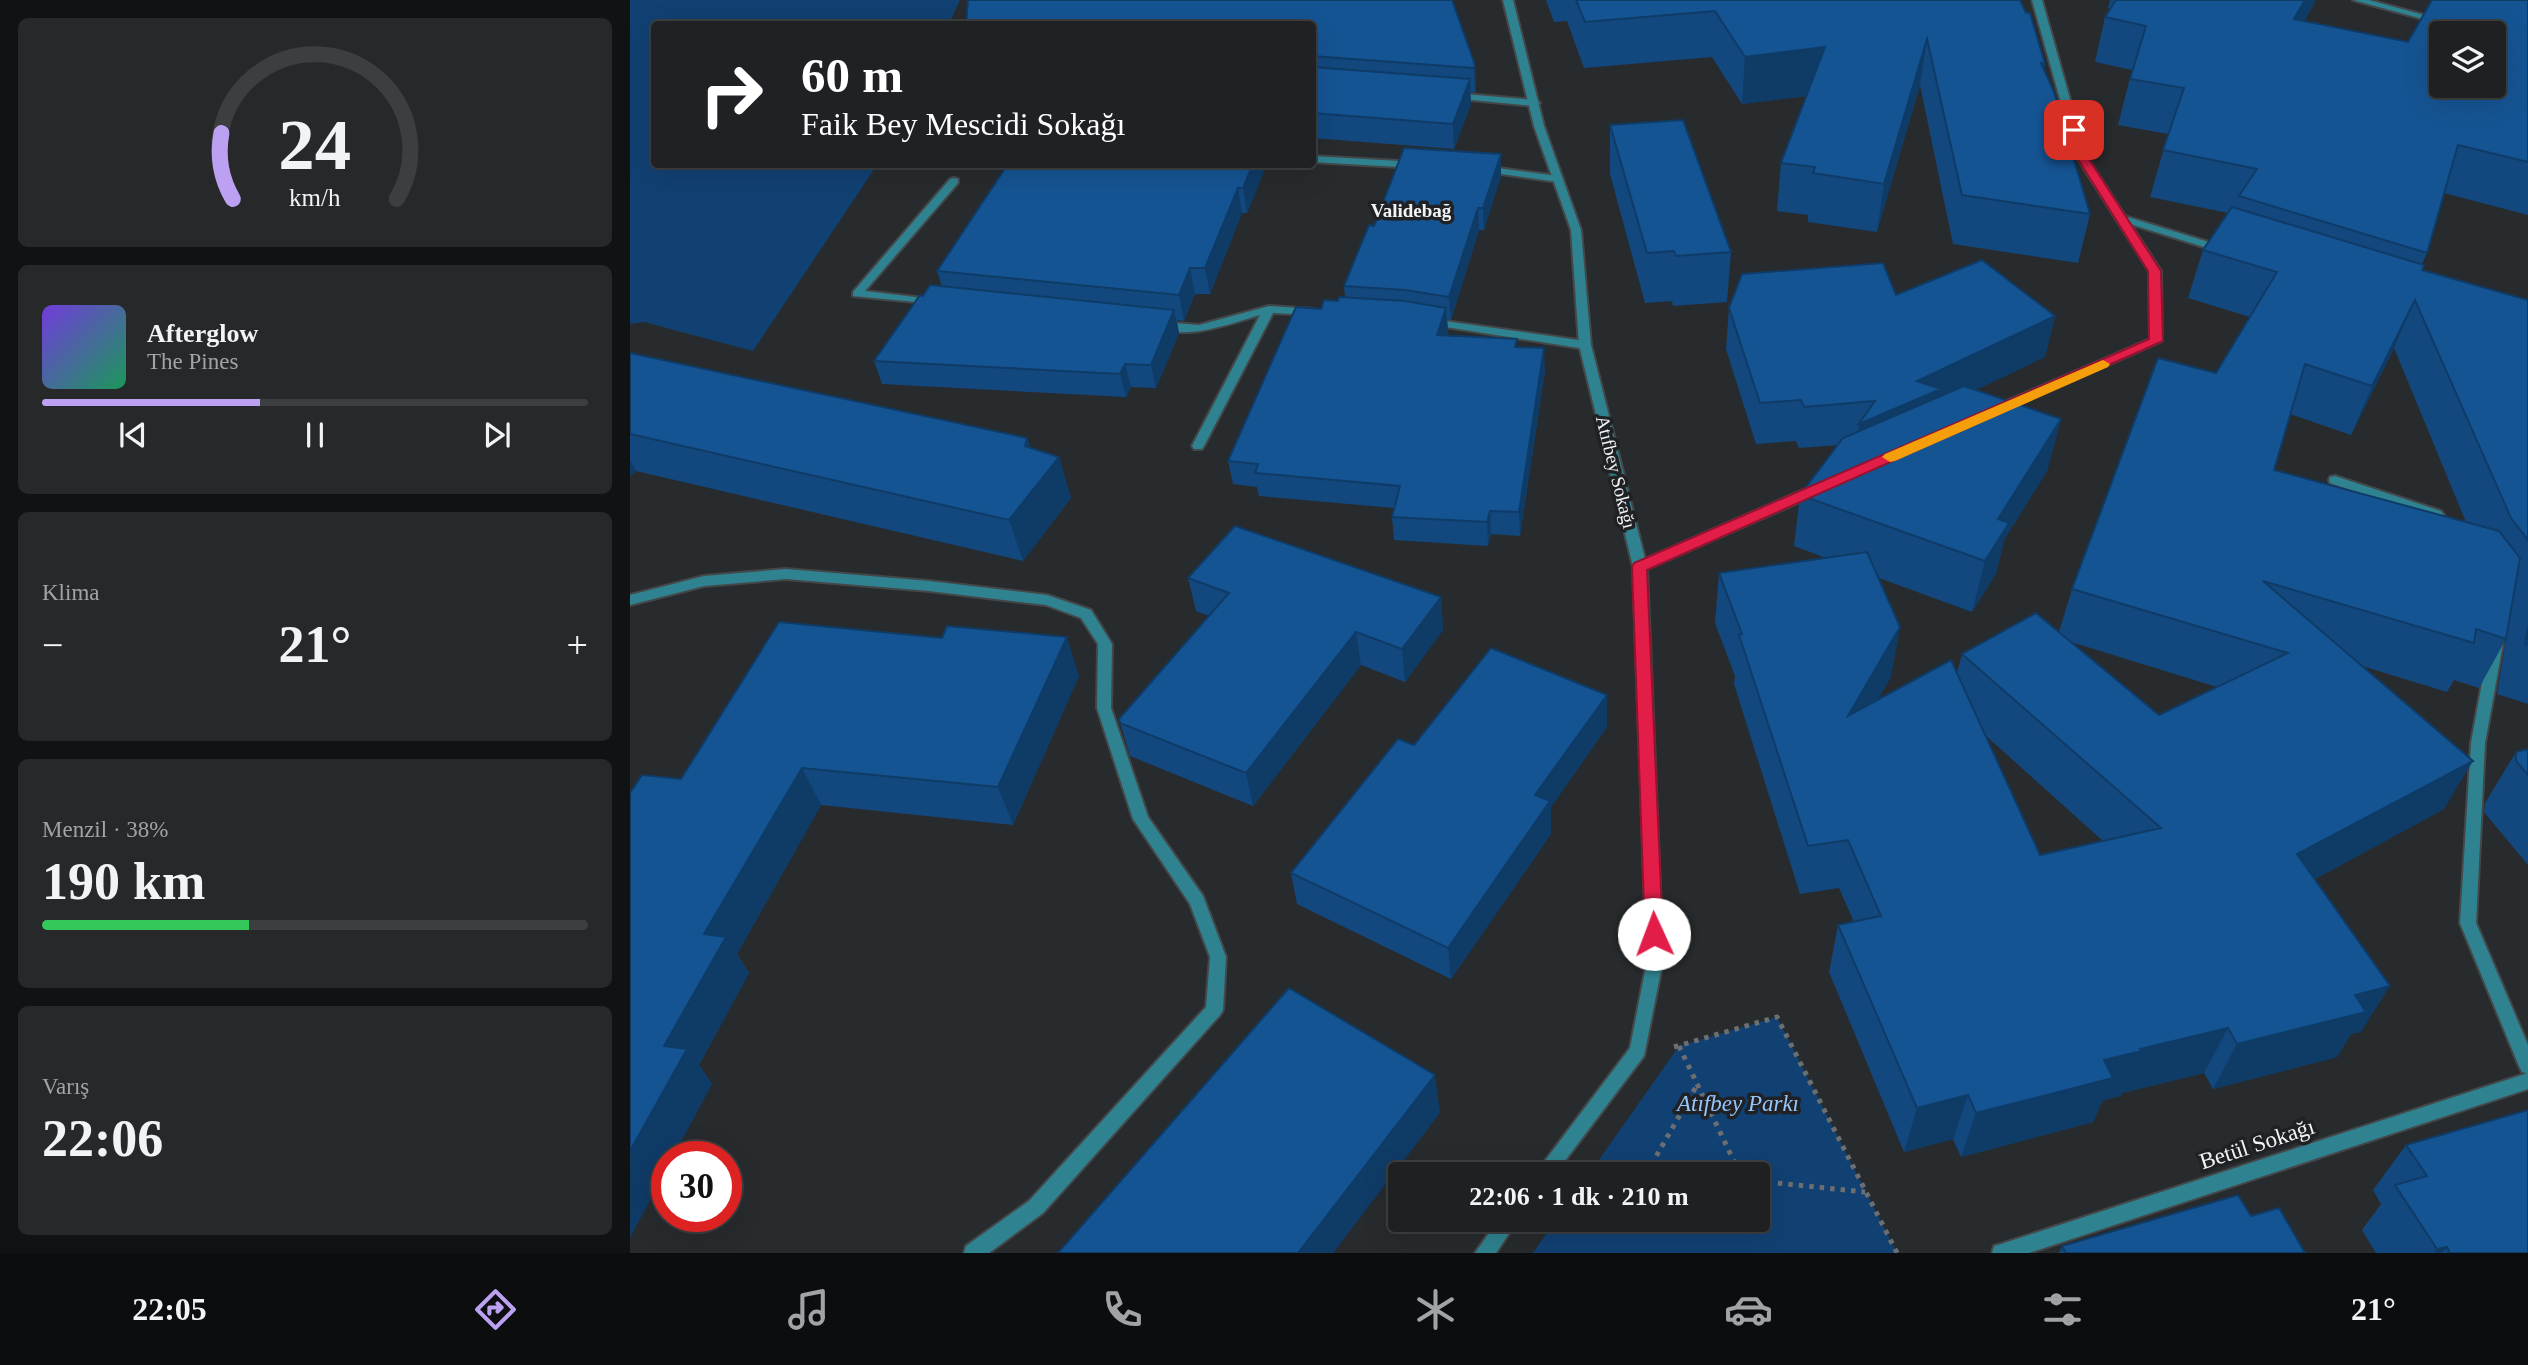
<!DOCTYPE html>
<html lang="tr">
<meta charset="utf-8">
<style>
body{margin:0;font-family:Georgia,serif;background:#26282a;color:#f1f3f6;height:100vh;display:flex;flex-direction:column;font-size:26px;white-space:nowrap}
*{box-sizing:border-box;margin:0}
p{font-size:23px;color:#a1a3a5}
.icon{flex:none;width:38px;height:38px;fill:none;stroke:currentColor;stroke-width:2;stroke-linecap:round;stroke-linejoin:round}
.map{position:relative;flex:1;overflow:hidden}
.drawer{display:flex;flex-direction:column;gap:18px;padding:18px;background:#101213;width:630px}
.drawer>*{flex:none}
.banner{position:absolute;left:21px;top:21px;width:665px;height:147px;border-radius:7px;box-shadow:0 7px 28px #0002,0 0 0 2px #3c3e40;background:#202124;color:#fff;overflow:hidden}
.tools{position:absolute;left:1799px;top:21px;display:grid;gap:14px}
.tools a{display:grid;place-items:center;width:77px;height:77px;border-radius:7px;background:#1e2022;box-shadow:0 7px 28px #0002,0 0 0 2px #3c3e40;font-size:35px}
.speed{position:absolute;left:21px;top:1141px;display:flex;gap:14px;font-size:35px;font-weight:700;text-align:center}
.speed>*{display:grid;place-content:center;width:91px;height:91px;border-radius:50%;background:#1e2022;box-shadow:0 7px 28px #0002,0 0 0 2px #3c3e40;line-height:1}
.speed .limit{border:10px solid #d22;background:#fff;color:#111}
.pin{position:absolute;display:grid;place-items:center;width:60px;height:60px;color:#fff;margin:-30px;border-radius:14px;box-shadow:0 4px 10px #0006}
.me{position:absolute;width:77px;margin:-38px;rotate:358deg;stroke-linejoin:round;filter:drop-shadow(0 0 5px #0008)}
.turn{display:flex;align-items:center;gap:24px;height:147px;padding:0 35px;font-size:32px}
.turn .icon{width:91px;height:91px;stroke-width:2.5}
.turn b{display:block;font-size:49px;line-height:60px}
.big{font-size:52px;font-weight:700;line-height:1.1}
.drawer .card{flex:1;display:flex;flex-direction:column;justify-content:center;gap:10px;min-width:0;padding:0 24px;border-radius:10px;background:#26282a}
.drawer .dial{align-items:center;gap:0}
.dial svg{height:182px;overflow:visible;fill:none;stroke:#3c3e40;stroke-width:7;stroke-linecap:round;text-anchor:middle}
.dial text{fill:#f1f3f6;stroke:none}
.song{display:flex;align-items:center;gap:21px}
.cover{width:84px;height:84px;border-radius:10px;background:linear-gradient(135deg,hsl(260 70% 55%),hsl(150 70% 35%))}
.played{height:7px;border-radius:4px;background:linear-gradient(90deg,#bca0f2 40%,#3c3e40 40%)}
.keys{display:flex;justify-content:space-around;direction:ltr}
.heat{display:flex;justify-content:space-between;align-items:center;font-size:38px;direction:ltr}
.charge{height:10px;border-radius:5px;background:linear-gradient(90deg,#34c759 38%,#3c3e40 0)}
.trip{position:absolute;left:758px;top:1162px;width:382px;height:70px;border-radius:7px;background:#1e2022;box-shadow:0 7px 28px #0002,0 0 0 2px #3c3e40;font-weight:700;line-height:70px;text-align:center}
.tabs{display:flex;height:112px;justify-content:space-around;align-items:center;background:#0c0d0e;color:#a1a3a5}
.tabs .icon{width:49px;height:49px}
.tabs .on{color:#bca0f2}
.tabs b{font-size:32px;color:#f1f3f6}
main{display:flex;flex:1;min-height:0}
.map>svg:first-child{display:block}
.green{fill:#114172}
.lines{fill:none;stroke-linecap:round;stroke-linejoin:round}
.lane-casing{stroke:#444749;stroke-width:4}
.street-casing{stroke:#444749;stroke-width:4}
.path{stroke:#6c6f71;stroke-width:5;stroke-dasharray:4.5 6;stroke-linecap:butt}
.lane{fill:#2f8390;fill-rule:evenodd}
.street{fill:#2f8390;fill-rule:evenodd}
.wall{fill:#12487e;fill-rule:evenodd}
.shaded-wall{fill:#0f3b67}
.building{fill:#155493;stroke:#0f3b67;stroke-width:2;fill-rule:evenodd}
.route{fill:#e11d48;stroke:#92132f;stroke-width:2}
.slow{fill:#f59e0b}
.labels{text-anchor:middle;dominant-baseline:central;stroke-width:7;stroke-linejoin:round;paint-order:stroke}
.far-quarter-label{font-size:19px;font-weight:bold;fill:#f1f3f5;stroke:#1f2124}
.street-label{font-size:19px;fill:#f1f3f5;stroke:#1f2124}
.near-park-label{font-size:23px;font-style:italic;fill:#97c5fa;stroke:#1f2124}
.near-street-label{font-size:23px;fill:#f1f3f5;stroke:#1f2124}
</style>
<main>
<section class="drawer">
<div class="card dial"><svg viewBox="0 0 100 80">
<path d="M14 69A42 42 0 1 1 86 69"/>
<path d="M14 69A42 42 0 0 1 9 40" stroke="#bca0f2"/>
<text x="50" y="56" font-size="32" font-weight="700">24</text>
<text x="50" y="72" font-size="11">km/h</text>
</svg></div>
<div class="card">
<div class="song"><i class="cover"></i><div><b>Afterglow</b><p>The Pines</p></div></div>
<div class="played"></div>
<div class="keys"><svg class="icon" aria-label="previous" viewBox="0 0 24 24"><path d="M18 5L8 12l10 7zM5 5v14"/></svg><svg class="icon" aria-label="pause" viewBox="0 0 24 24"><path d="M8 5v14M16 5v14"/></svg><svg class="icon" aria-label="next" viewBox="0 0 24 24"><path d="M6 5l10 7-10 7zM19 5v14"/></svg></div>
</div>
<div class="card"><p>Klima</p>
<div class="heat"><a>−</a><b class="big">21°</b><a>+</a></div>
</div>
<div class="card"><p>Menzil · 38%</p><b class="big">190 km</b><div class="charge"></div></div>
<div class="card"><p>Varış</p><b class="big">22:06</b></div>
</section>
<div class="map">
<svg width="1898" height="1253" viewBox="0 0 1898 1253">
<rect width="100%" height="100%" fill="#282b2d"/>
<path class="green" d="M0,0h330l-11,24h-295v140l223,1 -124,186 -109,-29 -14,2z
M1147,1017l120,236h-364l23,-33h201v-46h-168l90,-128z"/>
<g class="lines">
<g class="lane-casing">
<path id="lane" d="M823,93l82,7 5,3 -5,3 -85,-8v-4z
M682,156l105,6 5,3 -5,3 -105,-6z
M853,166l75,10 5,3 -5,3 -79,-11 -1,-2z
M324,178l4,1v4l-93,108 67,8 6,3 -2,2 -83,-8v-4l97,-113z
M1491,215l107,33 2,2 -2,2h-8l-103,-32 -1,-2z
M639,306l44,3 6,3 -6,3 -40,-2 -69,133 -2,3h-8l-2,-3 68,-131c-27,8 -80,28 -105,10l6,-3 38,3z
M801,319l154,22 6,4 -6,4 -158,-25 -2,-2z
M1705,476l106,35 10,14 -7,4 -5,-1 -8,-11 -101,-34 -1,-3 1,-3z
M156,569l143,12 118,14 44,15 21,34 -1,64 37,109 55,79 23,61 -3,53 -3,5 -177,198 -54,40h-25l2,-7 63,-45 177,-194 4,-50 -20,-53 -57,-85 -36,-111 1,-64 -17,-26 -35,-13 -117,-14 -143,-12 -82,7 -74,19v-10l74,-19z
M1866,639l7,5 -18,99 -9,180 52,122v29l-6,-2 -3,-6 -59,-143 11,-180 18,-99z"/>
</g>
<g class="street-casing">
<path id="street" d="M873,0h10l31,126 37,104 10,115 54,214 165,-72 5,-1 6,4 -1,3 -173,76 16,392 -19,95 -89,118h-20l95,-126 17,-87 -14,-394 -54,-222 -8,-115 -37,-104z
M1402,0h10l44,156 75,115 1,70 -165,73 -6,-4 2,-3 157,-68 -1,-68 -73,-115z
M1723,0h16l77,21 -5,3z
M1898,1073v16l-499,164h-37l2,-7 7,-2z
M868,1220h20l-22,33h-21z"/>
</g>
<path class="path" d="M1049,1046l61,128
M1044,1047l103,-30 120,236
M1016,1174l51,-89
M1127,1181l108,11
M990,1220l-6,10 27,-10"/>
<use href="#lane" class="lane"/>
<use href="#street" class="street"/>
</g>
<path class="wall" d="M916,0h474l25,64 -1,6 46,144 -12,49 -125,-19 -33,-159 -43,147 -69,-10v-7l-31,-4 4,-48 26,-67 -65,8 -30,-47 -128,11 -17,-47 -13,1z
M1480,0h205l-2,6 -9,15 104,21 120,-42v215l-84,-22 -17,60 -5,11v6l106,30v404l-31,-10 9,-55 -27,49 -25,-8 -7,12 -85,-26 82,143 -129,70 46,153 -10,2 -14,23 -124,32 -9,-16 -82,20 -1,3 -18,4 -10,22 -132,35 -8,-18 -49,13 -75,-180 9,-47 16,-3 -15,-34 -39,6 -66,-210 1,-8 -20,-53 4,-50 107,-15 -32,-12 6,-51 38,-50 -39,3 -3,-7 -40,3 -30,-95 3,-41 167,-13 159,21 -10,41 -70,33 86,29 -14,52 -43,69 -8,34 -24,38 -93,-34 12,99 -14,23 80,-27 5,-19 97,-22 13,-43 144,-216 34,-56 -62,-19 15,-48 25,-37 -78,-16 18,-63 -50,-9 14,-55 -37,-8 10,-45 5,-8 -2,-1zM1764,348l72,174 -192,-52 16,-56 61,21zM1441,642l146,45 -58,28zM1355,735l118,106 -63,14z
M682,24l163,41 1,24 -1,4 -5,-1 1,12 -17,45 -142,-11z
M980,125l121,127 -4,50 -54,4 -1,-5 -27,2 -35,-129z
M871,154v22l-17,54h-5l-28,90 -4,-1 1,12 -2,5 71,11 28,24 -25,165 -29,-2 -3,12 -94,-6 -2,-23 2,-9 -135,-12 -2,-9 -24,-3 -5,-23 93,-152 24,-12 -1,-11 30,-60z
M378,164h259l-20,49h-5l-32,81h-15l-11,27 -7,-1 2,13 -23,55 -25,-1 -5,10 -244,-13 -8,-23 49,-65 19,-10 -5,-15z
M0,353l397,85 3,9 29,10 12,41 -48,63 -387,-90 -6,5z
M558,578l253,19 2,33 -38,52 -44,-17 -108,141 -123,-50 -11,-37 90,-103 -13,-5z
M312,638l137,38 -66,149 -192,-20 -84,149 12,19 -50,92 13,19 -45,73v12l-37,68 51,-458z
M977,727l-56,80v27l-100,145 -154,-75 -6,-31 123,-128z
M1898,749v116l-44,-53 1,-9 31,-51z
M1776,1145l122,108h-152l-14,-23 19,-26 -8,-14z
M1621,1216l54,37h-246l3,-7z"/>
<path class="shaded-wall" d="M1675,0h10l-2,6 -33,58 14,-45z
M1297,39l-7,46 -43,147 7,-48z
M1195,47l-5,47 -78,10 3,-47z
M845,65l1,24 -1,4 -1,-25z
M840,79l1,25 -17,45 -1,-25z
M871,154v22l-17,54 -1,-22z
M623,164h14l-20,49 -4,-25z
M608,188l4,25 -32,81 -5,-26z
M848,208l1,22 -28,90 -2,-23z
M560,268l5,26 -11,27 -5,-26z
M1785,300l-21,48 -43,87 21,-49z
M816,308l2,23 -9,27 -2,-23z
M544,310l5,23 -23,55 -5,-23z
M1425,316l-10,41 -108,52 -84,57 6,-42 58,-43z
M914,348l1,23 -25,165 -1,-24z
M495,364l6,23 -5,10 -6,-23z
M1431,419l-14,52 -43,69 -8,34 -24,38 13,-51 13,-42z
M397,438l12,41 20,-22 12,41 -48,63 -14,-41z
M0,460l6,11 -6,5z
M860,511l1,23 -3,12 -1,-24z
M811,597l2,33 -38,52 -3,-33z
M1270,627l-9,50 -51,88 8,-49z
M726,632l5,33 -108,141 -7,-33z
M437,637l12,39 -66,149 -15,-38z
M977,695v32l-56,80v27l-100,145 -3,-31 87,-153z
M1843,761l-29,48 -171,93 24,-48z
M172,768l19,37 -84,149 12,19 -50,92 13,19 -39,73h-6v12l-37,68v-86l34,-105 40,-112z
M1760,986l-29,46 -10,2 -14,23 -124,32 24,-45 118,-49z
M1598,1028l-24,45 -82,20 -1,3 -18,4 -10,22 -132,35 15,-44 128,-53 36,-11z
M805,1075l5,38 -107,140h-35z
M1338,1095l-15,44 -49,13 13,-44z
M1817,1247l-5,6h-8l3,-4z"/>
<path class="building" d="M338,0h484l23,65 -1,3 -162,-12v-32h-346z
M946,0h444l6,13h4l15,51 -4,-1 13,29 36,122 -128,-19 -35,-156 -43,145 -71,-11 2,-6 -34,-4 44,-116 -80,10 -30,-46 -130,11z
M1486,0h189l-11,19 114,23 24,-42h96v162l-70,-17 -31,108 -188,-57 18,-27 -94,-19 21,-62 -54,-9 16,-53 -41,-9zM1811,33h53v53h-53z
M682,67l158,12 -17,45 -141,-11z
M1053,120l48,132 -55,4 -2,-5 -27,2 -37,-128z
M774,148l97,6 -18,54h-5l-29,89 -44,-7 -61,-4 25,-61 5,1z
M378,164h245l-10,24h-5l-33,80h-15l-11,27 -242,-24z
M1602,207l192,58 -2,5 106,30v240l-17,-22 -96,-218 -43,86 -67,-22 -31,106 225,61 21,27 -14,81 -30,-10 -2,14 -211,-62 210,180 -176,93 93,132 -35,9 11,17 -129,32 -9,-16 -88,21 2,2 -38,9 9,18 -137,35 -8,-18 -51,13 -79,-183 43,-9 -33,-76 -40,6 -69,-211 3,-1 -23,-61 148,-21 33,75 -52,89 103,-56 89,195 121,-27 -199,-174 74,-41 123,102 129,-62 -216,-64 86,-231 58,15 61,-101 -74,-22z
M1352,260l73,56 -138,65 24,8 -82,35 16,-23 -71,6 -3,-7 -41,3 -31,-95 13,-34 141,-11 13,32z
M300,285l244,25 -23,55 -26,-1 -5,10 -246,-13 46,-66 3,1z
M709,297l66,4 41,7 -9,27 80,4 -2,8 29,1 -25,164 -29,-1 -3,11 -95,-5 8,-31 -145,-13 3,-9 -30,-3 68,-154 25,2 3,-9 14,1z
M0,353l397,85 -2,8 34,11 -50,63 -379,-86z
M1334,386l97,33 -63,100 11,4 -24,38 -185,-66 43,-57z
M605,526l206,71 -39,52 -46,-17 -110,141 -126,-50 -1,-4 110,-126 -41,-15z
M149,622l163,16 5,-12 120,11 -69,150 -196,-19 -98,166 22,3 -62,109 23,3 -57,102v-358l12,-18 39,4z
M1898,628v17l-3,-1z
M861,648l116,47 -72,100 15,6 -102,147 -157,-75 107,-134 16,6z
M1898,749v26l-12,-14v-9z
M659,988l146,87 -137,178h-240z
M1898,1110v143h-78l-3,-6 -10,2 -42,-64 32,-9 -21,-31z
M1608,1195l13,21 28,-8 26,45h-239l-4,-7z"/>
<path class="route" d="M1444,126l6,4 7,26 74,115 2,70 -516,229 16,364 -2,6 -7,2 -7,-2 -2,-6 -13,-367 2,-4 515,-224 -1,-68 -72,-115 -8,-26z"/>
<path class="slow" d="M1473,360l7,4 -2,3 -213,94 -5,1 -8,-5 3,-3z"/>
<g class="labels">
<g class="far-quarter-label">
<text x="781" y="210">Validebağ</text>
</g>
<g class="street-label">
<text transform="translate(986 472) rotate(76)">Atıfbey Sokağı</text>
</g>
<g class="near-park-label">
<text x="1108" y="1103">Atıfbey Parkı</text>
</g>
<g class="near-street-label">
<text transform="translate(1627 1144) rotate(-18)">Betül Sokağı</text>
</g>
</g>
</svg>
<div class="tools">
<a><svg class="icon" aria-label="layers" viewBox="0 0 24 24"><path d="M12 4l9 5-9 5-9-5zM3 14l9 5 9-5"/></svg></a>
</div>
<div class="speed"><div class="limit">30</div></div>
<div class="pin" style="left:1444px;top:130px;background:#d93025"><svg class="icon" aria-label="arrive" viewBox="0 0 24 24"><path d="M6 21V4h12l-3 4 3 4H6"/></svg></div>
<svg class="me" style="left:1024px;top:934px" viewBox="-20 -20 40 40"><circle r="19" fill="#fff"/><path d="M0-13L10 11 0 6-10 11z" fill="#e11d48"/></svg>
<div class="trip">22:06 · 1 dk · 210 m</div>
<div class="banner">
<div class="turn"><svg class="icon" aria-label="right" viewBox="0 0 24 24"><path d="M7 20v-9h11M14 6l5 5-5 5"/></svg><div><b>60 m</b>Faik Bey Mescidi Sokağı</div></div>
</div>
</div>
</main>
<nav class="tabs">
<b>22:05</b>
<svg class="icon on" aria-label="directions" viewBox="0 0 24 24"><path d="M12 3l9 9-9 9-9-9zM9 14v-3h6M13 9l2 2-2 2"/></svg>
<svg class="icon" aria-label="music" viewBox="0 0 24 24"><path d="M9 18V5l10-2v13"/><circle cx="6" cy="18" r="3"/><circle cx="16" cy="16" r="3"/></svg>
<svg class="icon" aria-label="phone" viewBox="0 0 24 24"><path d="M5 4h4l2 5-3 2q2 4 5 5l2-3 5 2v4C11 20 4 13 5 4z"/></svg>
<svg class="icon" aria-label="climate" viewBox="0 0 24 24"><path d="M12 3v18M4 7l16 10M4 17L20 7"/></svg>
<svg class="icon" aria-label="car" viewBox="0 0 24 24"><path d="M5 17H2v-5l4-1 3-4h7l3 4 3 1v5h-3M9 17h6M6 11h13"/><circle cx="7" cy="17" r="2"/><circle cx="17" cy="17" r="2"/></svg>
<svg class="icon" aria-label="filters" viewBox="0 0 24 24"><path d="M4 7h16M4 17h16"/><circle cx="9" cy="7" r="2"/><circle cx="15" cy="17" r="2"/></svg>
<b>21°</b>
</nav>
